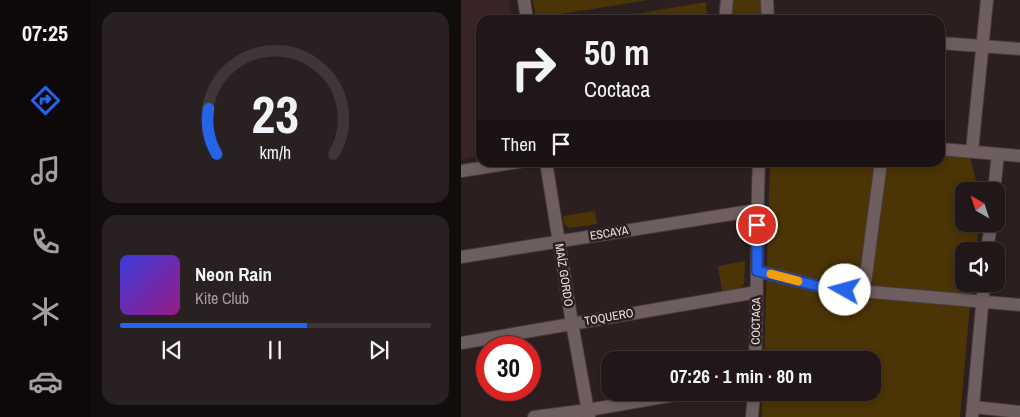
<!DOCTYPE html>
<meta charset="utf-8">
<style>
body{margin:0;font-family:"Archivo Narrow",sans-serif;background:#292021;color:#f1f3f6;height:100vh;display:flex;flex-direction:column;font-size:19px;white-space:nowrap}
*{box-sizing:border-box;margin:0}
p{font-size:16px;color:#a29fa2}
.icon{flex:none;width:28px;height:28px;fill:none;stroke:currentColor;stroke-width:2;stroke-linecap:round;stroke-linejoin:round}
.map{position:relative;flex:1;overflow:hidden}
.panel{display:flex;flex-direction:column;gap:12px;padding:12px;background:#120d0d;width:371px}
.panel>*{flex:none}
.hud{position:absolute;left:15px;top:15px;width:469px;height:152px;border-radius:15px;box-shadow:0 2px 8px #0003,0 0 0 1px #3e3637;background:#211718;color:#f1f3f6;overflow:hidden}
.needle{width:32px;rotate:321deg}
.fabs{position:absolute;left:494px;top:182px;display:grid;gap:10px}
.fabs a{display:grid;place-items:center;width:50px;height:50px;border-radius:10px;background:#211718;box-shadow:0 2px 8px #0003,0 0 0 1px #3e3637;font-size:25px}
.speed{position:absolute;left:15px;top:336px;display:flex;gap:10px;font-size:25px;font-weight:700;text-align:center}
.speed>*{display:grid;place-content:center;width:65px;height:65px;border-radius:50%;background:#211718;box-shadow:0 2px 8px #0003,0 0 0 1px #3e3637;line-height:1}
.speed .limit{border:8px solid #d22;background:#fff;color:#111}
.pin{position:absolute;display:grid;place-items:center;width:42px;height:42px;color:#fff;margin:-21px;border:2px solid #fff;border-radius:50%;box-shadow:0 1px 5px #0007}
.me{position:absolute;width:55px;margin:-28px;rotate:277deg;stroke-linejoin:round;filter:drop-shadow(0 0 4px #0008)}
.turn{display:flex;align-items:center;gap:18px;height:105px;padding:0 25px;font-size:22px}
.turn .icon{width:65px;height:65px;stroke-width:2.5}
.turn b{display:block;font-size:35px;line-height:42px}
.then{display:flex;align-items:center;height:48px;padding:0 25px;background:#0003;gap:10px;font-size:19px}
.panel .tile{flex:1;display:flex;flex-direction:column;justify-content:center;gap:8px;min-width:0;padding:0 18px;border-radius:15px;background:#292021}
.panel .dial{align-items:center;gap:0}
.dial svg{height:130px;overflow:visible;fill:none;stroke:#3e3637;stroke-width:7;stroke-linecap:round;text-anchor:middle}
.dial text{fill:#f1f3f6;stroke:none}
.song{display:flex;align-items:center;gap:15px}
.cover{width:60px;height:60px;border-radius:8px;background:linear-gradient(135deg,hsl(240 70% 55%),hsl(310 70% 35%))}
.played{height:5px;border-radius:2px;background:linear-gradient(90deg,#2563eb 60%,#3e3637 60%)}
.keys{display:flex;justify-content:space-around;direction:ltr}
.trip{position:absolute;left:140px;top:351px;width:280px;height:50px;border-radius:15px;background:#211718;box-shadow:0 2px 8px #0003,0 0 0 1px #3e3637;font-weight:800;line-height:50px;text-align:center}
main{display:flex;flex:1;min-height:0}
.menu{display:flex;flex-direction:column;width:90px;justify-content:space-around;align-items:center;background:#0d090a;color:#a29fa2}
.menu .icon{width:35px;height:35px}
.menu .on{color:#2563eb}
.menu b{font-size:22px;color:#f1f3f6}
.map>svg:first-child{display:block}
.built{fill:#3a2526}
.green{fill:#4b3405}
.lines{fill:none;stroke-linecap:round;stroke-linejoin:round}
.minor-casing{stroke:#483d3d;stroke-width:14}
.minor{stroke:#6f5e5f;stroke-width:12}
.route-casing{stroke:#184099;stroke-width:12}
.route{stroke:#2563eb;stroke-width:9}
.slow{stroke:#f59e0b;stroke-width:9}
.labels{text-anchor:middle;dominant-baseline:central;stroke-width:5;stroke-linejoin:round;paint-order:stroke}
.street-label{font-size:12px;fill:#ebe1e2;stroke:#2c1f20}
</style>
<main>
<nav class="menu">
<b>07:25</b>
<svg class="icon on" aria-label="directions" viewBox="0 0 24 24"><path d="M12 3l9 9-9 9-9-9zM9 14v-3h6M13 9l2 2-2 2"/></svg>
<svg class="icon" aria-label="music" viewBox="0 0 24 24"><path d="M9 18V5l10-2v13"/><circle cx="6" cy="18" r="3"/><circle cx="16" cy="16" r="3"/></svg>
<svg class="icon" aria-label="phone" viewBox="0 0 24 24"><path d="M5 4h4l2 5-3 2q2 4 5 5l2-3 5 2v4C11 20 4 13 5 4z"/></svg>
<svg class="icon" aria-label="climate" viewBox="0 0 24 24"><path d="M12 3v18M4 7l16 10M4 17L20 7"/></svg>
<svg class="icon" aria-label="car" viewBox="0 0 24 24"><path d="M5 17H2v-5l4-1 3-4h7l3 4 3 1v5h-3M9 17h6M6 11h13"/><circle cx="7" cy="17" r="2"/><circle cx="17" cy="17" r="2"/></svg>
</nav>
<section class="panel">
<div class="tile dial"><svg viewBox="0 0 100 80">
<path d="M14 69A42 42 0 1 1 86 69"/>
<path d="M14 69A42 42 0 0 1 9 41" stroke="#2563eb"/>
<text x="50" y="56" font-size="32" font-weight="700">23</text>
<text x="50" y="72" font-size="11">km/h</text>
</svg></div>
<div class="tile">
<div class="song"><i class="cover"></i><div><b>Neon Rain</b><p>Kite Club</p></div></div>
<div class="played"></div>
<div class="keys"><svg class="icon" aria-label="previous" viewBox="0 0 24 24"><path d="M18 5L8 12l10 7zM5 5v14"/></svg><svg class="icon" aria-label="pause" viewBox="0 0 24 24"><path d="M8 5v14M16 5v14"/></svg><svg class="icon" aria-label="next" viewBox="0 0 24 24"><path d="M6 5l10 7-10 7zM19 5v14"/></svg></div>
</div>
</section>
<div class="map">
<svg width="559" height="417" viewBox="0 0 559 417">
<rect width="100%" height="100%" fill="#2c1f20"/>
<path class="built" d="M0,0h48l3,20h-31v136l-20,3z"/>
<path class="green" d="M72,0h115l-112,18z
M272,0h28l1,20h-31z
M245,2l1,18h-108z
M479,152l29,2 10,37h-16v33h16l-3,27h-13v33h9l-12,133h-198v-24l110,-1v-32h-108l6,-197 170,-1z
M134,211l2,13 -28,4 -5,-4 -1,-8z
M284,261l-1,23 -4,5 -18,2 -4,-25z"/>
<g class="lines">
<g class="minor-casing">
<path id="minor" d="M63,0l3,20
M306,0l1,20
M264,20l2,-20
M479,43l80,6
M479,149l80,7
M511,151l15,-151
M85,162l26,161 17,94
M0,171l58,-9
M533,191l4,-37
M526,251l4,-27
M0,257l296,-47
M296,271l69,17 194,17
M403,291l17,-129
M0,343l296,-51
M294,360c3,-66 1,-132 4,-198
M512,407l47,5
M73,417l54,-7 104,-18
M291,417l2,-25
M511,417l12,-133"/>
</g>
<use href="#minor" class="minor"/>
</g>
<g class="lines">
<g class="route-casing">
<path id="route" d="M296,225v46l69,17 19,2"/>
</g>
<use href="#route" class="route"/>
<path class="slow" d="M310,274l27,7"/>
</g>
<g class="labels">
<g class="street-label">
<text transform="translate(148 233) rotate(-9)">ESCAYA</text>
<text transform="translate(103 275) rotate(81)">MAÍZ GORDO</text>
<text transform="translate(148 317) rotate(-10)">TOQUERO</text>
<text transform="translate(295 321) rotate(-89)">COCTACA</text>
</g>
</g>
</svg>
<div class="fabs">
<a><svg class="needle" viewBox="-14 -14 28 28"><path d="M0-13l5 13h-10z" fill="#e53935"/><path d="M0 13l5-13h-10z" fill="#a29fa2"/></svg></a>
<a><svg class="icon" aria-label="sound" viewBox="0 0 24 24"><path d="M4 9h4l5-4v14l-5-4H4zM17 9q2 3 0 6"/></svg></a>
</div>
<div class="speed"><div class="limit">30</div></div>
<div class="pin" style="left:296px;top:225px;background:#d93025"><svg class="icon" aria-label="arrive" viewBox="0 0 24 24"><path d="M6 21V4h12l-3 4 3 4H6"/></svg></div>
<svg class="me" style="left:384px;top:290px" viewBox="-20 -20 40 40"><circle r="19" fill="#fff"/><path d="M0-13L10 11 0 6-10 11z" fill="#2563eb"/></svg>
<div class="trip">07:26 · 1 min · 80 m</div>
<div class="hud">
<div class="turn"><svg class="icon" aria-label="right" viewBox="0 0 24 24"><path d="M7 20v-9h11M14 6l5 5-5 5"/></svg><div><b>50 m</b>Coctaca</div></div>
<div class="then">Then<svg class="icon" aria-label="arrive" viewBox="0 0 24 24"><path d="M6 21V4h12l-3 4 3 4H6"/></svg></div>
</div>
</div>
</main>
